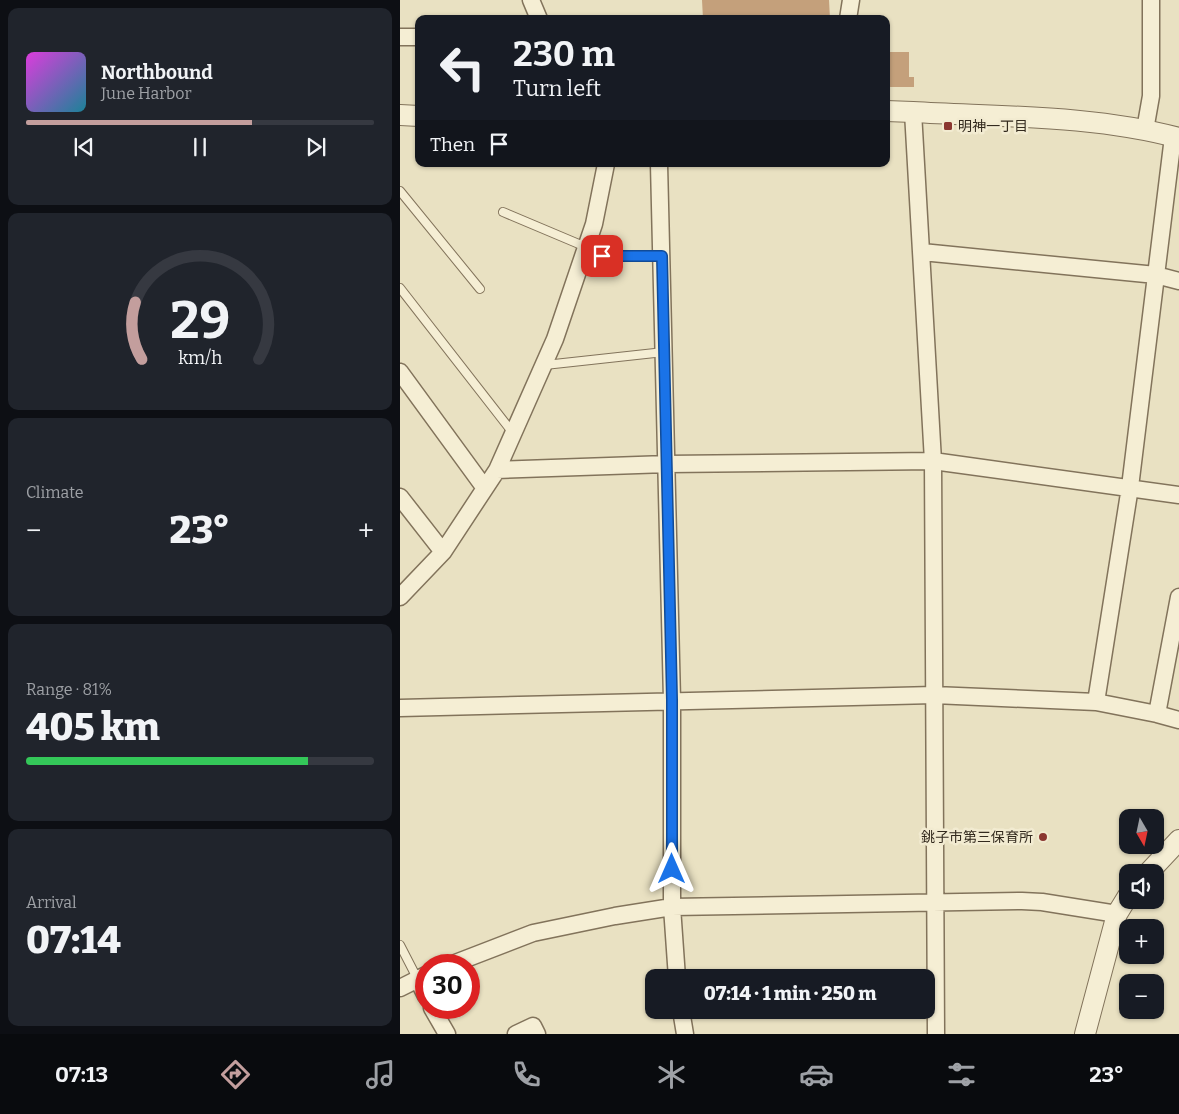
<!DOCTYPE html>
<meta charset="utf-8">
<style>
body{margin:0;font-family:Bitter,"Noto Sans JP",serif;background:#20242c;color:#f1f3f6;height:100vh;display:flex;flex-direction:column;font-size:19px;white-space:nowrap}
*{box-sizing:border-box;margin:0}
p{font-size:16px;color:#9ea1a6}
.icon{flex:none;width:28px;height:28px;fill:none;stroke:currentColor;stroke-width:2;stroke-linecap:round;stroke-linejoin:round}
.map{position:relative;flex:1;overflow:hidden}
.drawer{display:flex;flex-direction:column;gap:8px;padding:8px;background:#0d0f14;width:400px}
.drawer>*{flex:none}
.hud{position:absolute;left:15px;top:15px;width:475px;height:152px;border-radius:10px;box-shadow:0 1px 4px #0004;background:#171b24;color:#f1f3f6;overflow:hidden}
.needle{width:32px;rotate:171deg}
.tools{position:absolute;left:719px;top:809px;display:grid;gap:10px}
.tools a{display:grid;place-items:center;width:45px;height:45px;border-radius:10px;background:#171b24;box-shadow:0 1px 4px #0004;font-size:25px}
.speed{position:absolute;left:15px;top:954px;display:flex;gap:10px;font-size:25px;font-weight:700;text-align:center}
.speed>*{display:grid;place-content:center;width:65px;height:65px;border-radius:50%;background:#171b24;box-shadow:0 1px 4px #0004;line-height:1}
.speed .limit{border:8px solid #d22;background:#fff;color:#111}
.pin{position:absolute;display:grid;place-items:center;width:42px;height:42px;color:#fff;margin:-21px;border-radius:10px;box-shadow:0 2px 8px #0006}
.me{position:absolute;width:55px;margin:-28px;rotate:0deg;stroke-linejoin:round;filter:drop-shadow(0 0 4px #0008)}
.turn{display:flex;align-items:center;gap:18px;height:105px;padding:0 15px;font-size:22px}
.turn .icon{width:65px;height:65px;stroke-width:2.5}
.turn b{display:block;font-size:35px;line-height:42px}
.then{display:flex;align-items:center;height:48px;padding:0 15px;background:#0003;gap:10px;font-size:19px}
.big{font-size:38px;font-weight:800;line-height:1.1}
.drawer .widget{flex:1;display:flex;flex-direction:column;justify-content:center;gap:8px;min-width:0;padding:0 18px;border-radius:10px;background:#20242c}
.drawer .dial{align-items:center;gap:0}
.dial svg{height:130px;overflow:visible;fill:none;stroke:#363941;stroke-width:7;stroke-linecap:round;text-anchor:middle}
.dial text{fill:#f1f3f6;stroke:none}
.song{display:flex;align-items:center;gap:15px}
.cover{width:60px;height:60px;border-radius:8px;background:linear-gradient(135deg,hsl(300 70% 55%),hsl(190 70% 35%))}
.played{height:5px;border-radius:2px;background:linear-gradient(90deg,#c39e9d 65%,#363941 65%)}
.keys{display:flex;justify-content:space-around;direction:ltr}
.heat{display:flex;justify-content:space-between;align-items:center;font-size:28px;direction:ltr}
.charge{height:8px;border-radius:4px;background:linear-gradient(90deg,#34c759 81%,#363941 0)}
.trip{position:absolute;left:245px;top:969px;width:290px;height:50px;border-radius:10px;background:#171b24;box-shadow:0 1px 4px #0004;font-weight:800;line-height:50px;text-align:center}
.menu{display:flex;height:80px;justify-content:space-around;align-items:center;background:#090b0e;color:#9ea1a6}
.menu .icon{width:35px;height:35px}
.menu .active{color:#c39e9d}
.menu b{font-size:22px;color:#f1f3f6}
main{display:flex;flex:1;min-height:0}
.map>svg:first-child{display:block}
.building{fill:#c4a07b}
.lines{fill:none;stroke-linecap:round;stroke-linejoin:round}
.service-casing{stroke:#82735b;stroke-width:10}
.minor-casing{stroke:#82735b;stroke-width:19}
.tertiary-casing{stroke:#82735b;stroke-width:22}
.service{stroke:#f5eed4;stroke-width:8}
.minor{stroke:#f5eed4;stroke-width:16}
.tertiary{stroke:#f5eed4;stroke-width:20}
.route-casing{stroke:#114b97;stroke-width:12}
.route{stroke:#1a73e8;stroke-width:9}
.poi-dot{fill:#8b3730;stroke:#f2ebd1;stroke-width:2}
.labels{text-anchor:middle;dominant-baseline:central;stroke-width:5;stroke-linejoin:round;paint-order:stroke}
.poi-label{font-size:14px;fill:#332a1e;stroke:#f2ebd1;text-anchor:start}
</style>
<main>
<section class="drawer">
<div class="widget">
<div class="song"><i class="cover"></i><div><b>Northbound</b><p>June Harbor</p></div></div>
<div class="played"></div>
<div class="keys"><svg class="icon" aria-label="previous" viewBox="0 0 24 24"><path d="M18 5L8 12l10 7zM5 5v14"/></svg><svg class="icon" aria-label="pause" viewBox="0 0 24 24"><path d="M8 5v14M16 5v14"/></svg><svg class="icon" aria-label="next" viewBox="0 0 24 24"><path d="M6 5l10 7-10 7zM19 5v14"/></svg></div>
</div>
<div class="widget dial"><svg viewBox="0 0 100 80">
<path d="M14 69A42 42 0 1 1 86 69"/>
<path d="M14 69A42 42 0 0 1 10 34" stroke="#c39e9d"/>
<text x="50" y="56" font-size="32" font-weight="700">29</text>
<text x="50" y="72" font-size="11">km/h</text>
</svg></div>
<div class="widget"><p>Climate</p>
<div class="heat"><a>−</a><b class="big">23°</b><a>+</a></div>
</div>
<div class="widget"><p>Range · 81%</p><b class="big">405 km</b><div class="charge"></div></div>
<div class="widget"><p>Arrival</p><b class="big">07:14</b></div>
</section>
<div class="map">
<svg width="779" height="1034" viewBox="0 0 779 1034">
<rect width="100%" height="100%" fill="#e9e1c2"/>
<path class="building" d="M302,0h127l1,19h-127z
M486,52h23v25h5v10h-28z"/>
<g class="lines">
<g class="service-casing">
<path id="service" d="M0,191l80,98
M103,212l83,35
M183,256h79
M0,288l113,145
M145,365l119,-13
M0,945l17,33"/>
</g>
<g class="minor-casing">
<path id="minor" d="M131,0l8,19
M448,19l3,-19
M0,37h19
M513,112l20,349 3,573
M745,130l6,-34v-96
M259,164l13,536v207l5,71
M522,252l234,23 23,6
M0,372l84,115
M97,470l170,-6 266,-3 246,34
M0,497l43,55
M0,597l43,-45 54,-82 58,-131 39,-115 12,-60
M696,702l34,-215 43,-350
M0,708l534,-13 162,7 61,12 22,6
M757,714l22,-117
M50,965l83,-32 82,-17 57,-9 350,-6 20,1 75,12
M17,978l9,18
M0,988l26,-13
M32,1008l15,26
M281,1010l4,24
M116,1034l17,-8 4,8"/>
</g>
<g class="tertiary-casing">
<path id="tertiary" d="M486,111l27,1c88,5 181,3 266,26
M0,115l19,1
M749,872l30,-32
M685,1034l32,-120 11,-18"/>
</g>
<use href="#service" class="service"/>
<use href="#minor" class="minor"/>
<use href="#tertiary" class="tertiary"/>
</g>
<g class="lines">
<g class="route-casing">
<path id="route" d="M202,256h60l10,444v169"/>
</g>
<use href="#route" class="route"/>
</g>
<g class="poi-dot">
<rect x="543" y="121" width="10" height="10" rx="2.5"/>
<circle cx="643" cy="837" r="5"/>
</g>
<g class="labels">
<g class="poi-label">
<text x="558" y="126">明神一丁目</text>
<text x="633" y="837" text-anchor="end">銚子市第三保育所</text>
</g>
</g>
</svg>
<div class="tools">
<a><svg class="needle" viewBox="-14 -14 28 28"><path d="M0-13l5 13h-10z" fill="#e53935"/><path d="M0 13l5-13h-10z" fill="#9ea1a6"/></svg></a>
<a><svg class="icon" aria-label="sound" viewBox="0 0 24 24"><path d="M4 9h4l5-4v14l-5-4H4zM17 9q2 3 0 6"/></svg></a>
<a>+</a>
<a>−</a>
</div>
<div class="speed"><div class="limit">30</div></div>
<div class="pin" style="left:202px;top:256px;background:#d93025"><svg class="icon" aria-label="arrive" viewBox="0 0 24 24"><path d="M6 21V4h12l-3 4 3 4H6"/></svg></div>
<svg class="me" style="left:272px;top:869px" viewBox="-20 -20 40 40"><path d="M0-17L14 15 0 8-14 15z" fill="#1a73e8" stroke="#fff" stroke-width="4"/></svg>
<div class="trip">07:14 · 1 min · 250 m</div>
<div class="hud">
<div class="turn"><svg class="icon" aria-label="left" viewBox="0 0 24 24"><path d="M17 20v-9H6M10 6l-5 5 5 5"/></svg><div><b>230 m</b>Turn left</div></div>
<div class="then">Then<svg class="icon" aria-label="arrive" viewBox="0 0 24 24"><path d="M6 21V4h12l-3 4 3 4H6"/></svg></div>
</div>
</div>
</main>
<nav class="menu">
<b>07:13</b>
<svg class="icon active" aria-label="directions" viewBox="0 0 24 24"><path d="M12 3l9 9-9 9-9-9zM9 14v-3h6M13 9l2 2-2 2"/></svg>
<svg class="icon" aria-label="music" viewBox="0 0 24 24"><path d="M9 18V5l10-2v13"/><circle cx="6" cy="18" r="3"/><circle cx="16" cy="16" r="3"/></svg>
<svg class="icon" aria-label="phone" viewBox="0 0 24 24"><path d="M5 4h4l2 5-3 2q2 4 5 5l2-3 5 2v4C11 20 4 13 5 4z"/></svg>
<svg class="icon" aria-label="climate" viewBox="0 0 24 24"><path d="M12 3v18M4 7l16 10M4 17L20 7"/></svg>
<svg class="icon" aria-label="car" viewBox="0 0 24 24"><path d="M5 17H2v-5l4-1 3-4h7l3 4 3 1v5h-3M9 17h6M6 11h13"/><circle cx="7" cy="17" r="2"/><circle cx="17" cy="17" r="2"/></svg>
<svg class="icon" aria-label="filters" viewBox="0 0 24 24"><path d="M4 7h16M4 17h16"/><circle cx="9" cy="7" r="2"/><circle cx="15" cy="17" r="2"/></svg>
<b>23°</b>
</nav>
